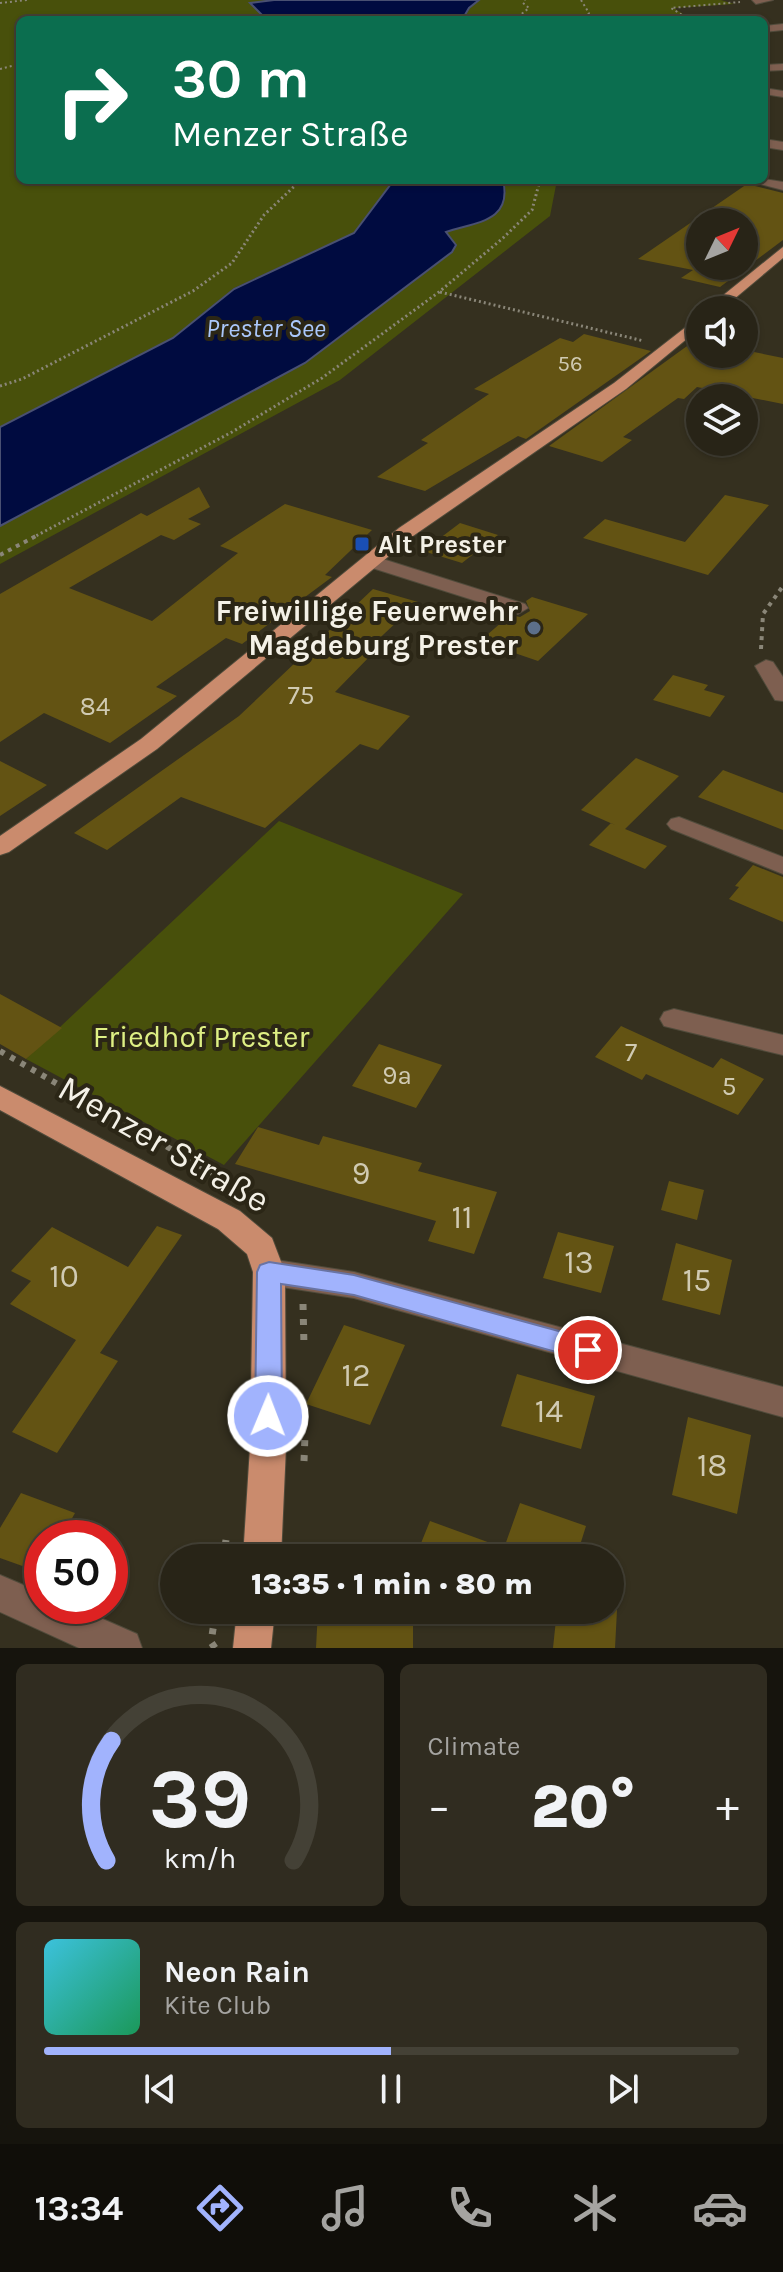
<!DOCTYPE html>
<meta charset="utf-8">
<style>
body{margin:0;font-family:Karla,sans-serif;background:#302c20;color:#f1f3f6;height:100vh;display:flex;flex-direction:column;font-size:30px;white-space:nowrap}
*{box-sizing:border-box;margin:0}
p{font-size:26px;color:#a5a4a1}
.icon{flex:none;width:44px;height:44px;fill:none;stroke:currentColor;stroke-width:2;stroke-linecap:round;stroke-linejoin:round}
.map{position:relative;height:1648px;overflow:hidden}
.details{display:flex;flex-direction:column;gap:16px;padding:16px;background:#16140d;flex:1}
.details>*{flex:none}
.banner{position:absolute;left:16px;top:16px;width:752px;height:168px;border-radius:12px;box-shadow:0 2px 6px #0004,0 0 0 2px #444136;background:#0b6e4f;color:#fff;overflow:hidden}
.needle{width:52px;rotate:47deg}
.fabs{position:absolute;left:686px;top:208px;display:grid;gap:16px}
.fabs a{display:grid;place-items:center;width:72px;height:72px;border-radius:50%;background:#282417;box-shadow:0 2px 6px #0004,0 0 0 2px #444136;font-size:40px}
.speed{position:absolute;left:24px;top:1520px;display:flex;gap:16px;font-size:40px;font-weight:700;text-align:center}
.speed>*{display:grid;place-content:center;width:104px;height:104px;border-radius:50%;background:#282417;box-shadow:0 2px 6px #0004,0 0 0 2px #444136;line-height:1}
.speed .limit{border:12px solid #d22;background:#fff;color:#111}
.pin{position:absolute;display:grid;place-items:center;width:68px;height:68px;color:#fff;margin:-34px;border:4px solid #fff;border-radius:50%;box-shadow:0 2px 8px #0007}
.me{position:absolute;width:88px;margin:-44px;rotate:1deg;stroke-linejoin:round;filter:drop-shadow(0 0 6px #0008)}
.turn{display:flex;align-items:center;gap:28px;height:168px;padding:0 24px;font-size:36px}
.turn .icon{width:104px;height:104px;stroke-width:2.5}
.turn b{display:block;font-size:56px;line-height:68px}
.big{font-size:60px;font-weight:800;line-height:1.1}
.details .widget{flex:1;display:flex;flex-direction:column;justify-content:center;gap:12px;min-width:0;padding:0 28px;border-radius:12px;background:#302c20}
.details .dial{align-items:center;gap:0}
.dial svg{height:208px;overflow:visible;fill:none;stroke:#444136;stroke-width:7;stroke-linecap:round;text-anchor:middle}
.dial text{fill:#f1f3f6;stroke:none}
.song{display:flex;align-items:center;gap:24px}
.cover{width:96px;height:96px;border-radius:12px;background:linear-gradient(135deg,hsl(190 70% 55%),hsl(150 70% 35%))}
.played{height:8px;border-radius:4px;background:linear-gradient(90deg,#a1b3fd 50%,#444136 50%)}
.keys{display:flex;justify-content:space-around;direction:ltr}
.heat{display:flex;justify-content:space-between;align-items:center;font-size:44px;direction:ltr}
.details .tiles{flex:1;display:grid;gap:16px;grid-template-columns:1fr 1fr}
.widget:last-child{grid-column:span 2}
.trip{position:absolute;left:160px;top:1544px;width:464px;height:80px;border-radius:40px;background:#282417;box-shadow:0 2px 6px #0004,0 0 0 2px #444136;font-weight:800;line-height:80px;text-align:center}
.dock{display:flex;height:128px;justify-content:space-around;align-items:center;background:#100e09;color:#a5a4a1}
.dock .icon{width:56px;height:56px}
.dock .on{color:#a1b3fd}
.dock b{font-size:36px;color:#f1f3f6}
.map>svg:first-child{display:block}
.green{fill:#48500b}
.water{fill:#000b40;stroke:#495072;stroke-width:2}
.building{fill:#635313;fill-rule:evenodd}
.lines{fill:none;stroke-linecap:round;stroke-linejoin:round}
.minor-casing{stroke:#504b3b;stroke-width:2}
.major-casing{stroke:#504b3b;stroke-width:2}
.path-far4{stroke:#8a8678;stroke-width:2;stroke-dasharray:2 3;stroke-linecap:butt}
.path-far3{stroke:#8a8678;stroke-width:3;stroke-dasharray:2 3;stroke-linecap:butt}
.path-far2{stroke:#8a8678;stroke-width:4;stroke-dasharray:4 5;stroke-linecap:butt}
.path-far1{stroke:#8a8678;stroke-width:6;stroke-dasharray:5 7;stroke-linecap:butt}
.path{stroke:#8a8678;stroke-width:7;stroke-dasharray:6 9;stroke-linecap:butt}
.minor{fill:#7e5f50;fill-rule:evenodd}
.major{fill:#ca8b6d;fill-rule:evenodd}
.route{fill:#a1b3fd;stroke:#6974a4;stroke-width:2}
.transit-dot{fill:#1a4fb4;stroke:#2b2616;stroke-width:3}
.service-dot{fill:#5c6f8a;stroke:#2b2616;stroke-width:3}
.labels{text-anchor:middle;dominant-baseline:central;stroke-width:8;stroke-linejoin:round;paint-order:stroke}
.far-number-label{font-size:22px;fill:#d0cab2}
.far-water-label{font-size:26px;font-style:italic;fill:#aac7fb;stroke:#2b2616}
.far-poi-label{font-size:26px;font-weight:bold;fill:#f4f1e7;stroke:#2b2616;text-anchor:start}
.number-label{font-size:26px;fill:#d0cab2}
.poi-label{font-size:30px;font-weight:bold;fill:#f4f1e7;stroke:#2b2616;text-anchor:end}
.park-label{font-size:30px;fill:#deef84;stroke:#2b2616}
.near-number-label{font-size:32px;fill:#d0cab2}
.near-street-label{font-size:36px;fill:#f4f1e7;stroke:#2b2616}
</style>
<div class="map">
<svg width="783" height="1648" viewBox="0 0 783 1648">
<rect width="100%" height="100%" fill="#35301f"/>
<path class="green" d="M0,0h274l-23,3 16,17h-247v160h374l-40,53 -120,55 -61,50 -173,89z
M479,0h242l13,4 -60,4 18,12h-230l7,-12z
M503,180h54l-7,36 -210,164 -340,184v-38l39,-22 410,-266 -3,-6 60,-40z
M279,821l184,73 -239,271 -198,-106z"/>
<path class="water" d="M274,0h205l-10,8 -7,12h-195l-17,-17z
M394,180h109c10,43 -29,42 -57,52l10,13 -4,7 -147,111 -305,163v-99l173,-89 61,-49 120,-56z"/>
<path class="building" d="M747,184l36,9v47l-63,47 -39,-9 12,-8 -55,-11zM700,222h44v44h-44z
M584,334l67,17 -125,88 -8,-3 -93,55 -48,-14 51,-34 -7,-3 68,-46 -15,-5 86,-51 13,4z
M694,341l6,1v12h44v-4l39,8v46l-86,-17 -13,12 -6,-1 -55,39 9,3 -30,22 -53,-16z
M199,487l11,20 -22,12 13,5 -27,16 -13,-5 -92,53 83,33 86,-68 -18,-7 65,-42 87,26 -47,45 7,2 -90,67 -16,-6 -70,49 21,9 -67,47 -66,-30 -44,29v-148l141,-81 6,3z
M725,495l44,10 -61,70 -125,-37 22,-19 80,23z
M460,523l38,12 -36,28 -39,-12z
M373,589l45,13 -51,48 7,2 -39,40 75,24 -32,34 -18,-6 -95,84 -84,-31 -74,53 -33,-17 165,-117z
M532,597l56,17 -50,47 -58,-20 30,-26 10,2 10,-6 -4,-10z
M673,675l35,10 -4,5 21,6 -15,21 -57,-17z
M636,758l43,18 -54,53 42,17 -22,23 -56,-24 22,-22 4,2 -34,-15z
M0,761l47,24 -47,31z
M723,770l60,23v37l-85,-33z
M753,865l30,12v45l-54,-23 10,-12 -4,-1z
M0,994l62,34 -36,31 -26,-15z
M621,1026l92,42 8,-10 43,21 -26,36 -92,-41 -4,6 -47,-23z
M379,1044l63,21 -26,43 -64,-22z
M258,1127l61,18 4,-9 99,27 -4,8 79,21 -23,62 -46,-13 8,-20 -201,-57z
M669,1181l35,9 -7,30 -36,-10z
M157,1226l25,9 -82,118 18,8 -61,92 -45,-21 64,-92 -66,-36 21,-23 -20,-10 41,-44 76,40z
M558,1232l56,14 -13,47 -58,-15z
M676,1243l56,17 -12,55 -58,-15z
M344,1325l61,20 -35,80 -64,-21z
M517,1374l78,22 -14,53 -80,-23z
M688,1417l63,18 -14,79 -65,-19z
M21,1493l54,20 -14,25h-19v35l-42,-15v-30z
M520,1503l66,23 -10,32h-161l15,-37 74,27z
M318,1610l95,2v36h-97z
M557,1610h60l-2,38h-62z"/>
<g class="lines">
<g class="minor-casing">
<path id="minor" d="M752,0h21l-17,4z
M783,24v6l-19,2v-6z
M783,64v6l-19,1v-6z
M764,88l19,3v6l-19,-3z
M764,139l19,3v8l-19,-3z
M764,179l19,3v8l-38,-10z
M370,555l155,49 3,4 -10,6 -7,-2 -148,-47 -3,-4z
M766,660l7,2 10,15v24l-8,-1 -20,-34z
M679,817l104,40v17l-112,-45 -4,-5 4,-5z
M674,1009l109,26v20l-119,-29 -4,-7 4,-7z
M269,1259l85,13 429,115v30l-429,-119 -85,-13 -11,-4 -5,-9 5,-9z
M0,1575l42,18v13h31l64,28 5,14h-63l-79,-36z"/>
</g>
<g class="major-casing">
<path id="major" d="M783,247v11l-62,52h-16z
M700,316v12l-74,61 -213,147 -256,213 -148,103 -9,3v-19l141,-97 258,-211 215,-145z
M0,1086l240,125 32,27 13,34 1,175 -5,111h-38l7,-111 3,-175 -6,-18 -29,-25 -218,-119z
M237,1610h38l-4,38h-38z"/>
</g>
<path class="path-far4" d="M581,0l8,13 -4,7
M0,3l27,-3
M514,20l15,-12 -6,-5 2,-3
M690,20l-19,-12 69,-6
M0,69l20,-5"/>
<path class="path-far3" d="M440,292l204,49
M0,386l22,-7 171,-88 39,-28 32,-48 37,-35
M32,538l200,-106 90,-54 117,-86 64,-54 29,-28 8,-30"/>
<path class="path-far2" d="M0,555l36,-19
M761,649l2,-35 20,-28"/>
<path class="path-far1" d="M0,1051l211,121 15,12"/>
<path class="path" d="M303,1304l1,42
M304,1461l1,-26
M223,1558l3,-18
M215,1648l-4,-6 5,-32"/>
<use href="#minor" class="minor"/>
<use href="#major" class="major"/>
</g>
<path class="route" d="M269,1262l85,13 234,64 9,4 4,7 -4,8 -9,3 -234,-66 -73,-11 1,132 -4,8 -10,3 -9,-3 -4,-8 2,-144 3,-7z"/>
<rect class="transit-dot" x="354" y="536" width="16" height="16" rx="4"/>
<circle class="service-dot" cx="534" cy="628" r="8"/>
<g class="labels">
<g class="far-number-label">
<text x="570" y="364">56</text>
</g>
<g class="far-water-label">
<text x="266" y="328">Prester See</text>
</g>
<g class="far-poi-label">
<text x="378" y="544">Alt Prester</text>
</g>
<g class="number-label">
<text x="301" y="695">75</text>
<text x="95" y="706">84</text>
<text x="631" y="1052">7</text>
<text x="397" y="1075">9a</text>
<text x="729" y="1086">5</text>
</g>
<g class="poi-label">
<text x="518" y="611">Freiwillige Feuerwehr<tspan x="518" dy="34">Magdeburg Prester</tspan></text>
</g>
<g class="park-label">
<text x="201" y="1037">Friedhof Prester</text>
</g>
<g class="near-number-label">
<text x="361" y="1173">9</text>
<text x="462" y="1217">11</text>
<text x="579" y="1262">13</text>
<text x="64" y="1276">10</text>
<text x="697" y="1280">15</text>
<text x="356" y="1375">12</text>
<text x="549" y="1411">14</text>
<text x="712" y="1465">18</text>
</g>
<g class="near-street-label">
<text transform="translate(164 1144) rotate(30)">Menzer Straße</text>
</g>
</g>
</svg>
<div class="fabs">
<a><svg class="needle" viewBox="-14 -14 28 28"><path d="M0-13l5 13h-10z" fill="#e53935"/><path d="M0 13l5-13h-10z" fill="#a5a4a1"/></svg></a>
<a><svg class="icon" aria-label="sound" viewBox="0 0 24 24"><path d="M4 9h4l5-4v14l-5-4H4zM17 9q2 3 0 6"/></svg></a>
<a><svg class="icon" aria-label="layers" viewBox="0 0 24 24"><path d="M12 4l9 5-9 5-9-5zM3 14l9 5 9-5"/></svg></a>
</div>
<div class="speed"><div class="limit">50</div></div>
<div class="pin" style="left:588px;top:1350px;background:#d93025"><svg class="icon" aria-label="arrive" viewBox="0 0 24 24"><path d="M6 21V4h12l-3 4 3 4H6"/></svg></div>
<svg class="me" style="left:268px;top:1416px" viewBox="-20 -20 40 40"><circle r="17" fill="#a1b3fd" stroke="#fff" stroke-width="3"/><path d="M0-11L8 9 0 5-8 9z" fill="#fff"/></svg>
<div class="trip">13:35 · 1 min · 80 m</div>
<div class="banner">
<div class="turn"><svg class="icon" aria-label="right" viewBox="0 0 24 24"><path d="M7 20v-9h11M14 6l5 5-5 5"/></svg><div><b>30 m</b>Menzer Straße</div></div>
</div>
</div>
<section class="details">
<div class="tiles">
<div class="widget dial"><svg viewBox="0 0 100 80">
<path d="M14 69A42 42 0 1 1 86 69"/>
<path d="M14 69A42 42 0 0 1 16 23" stroke="#a1b3fd"/>
<text x="50" y="56" font-size="32" font-weight="700">39</text>
<text x="50" y="72" font-size="11">km/h</text>
</svg></div>
<div class="widget"><p>Climate</p>
<div class="heat"><a>−</a><b class="big">20°</b><a>+</a></div>
</div>
<div class="widget">
<div class="song"><i class="cover"></i><div><b>Neon Rain</b><p>Kite Club</p></div></div>
<div class="played"></div>
<div class="keys"><svg class="icon" aria-label="previous" viewBox="0 0 24 24"><path d="M18 5L8 12l10 7zM5 5v14"/></svg><svg class="icon" aria-label="pause" viewBox="0 0 24 24"><path d="M8 5v14M16 5v14"/></svg><svg class="icon" aria-label="next" viewBox="0 0 24 24"><path d="M6 5l10 7-10 7zM19 5v14"/></svg></div>
</div>
</div>
</section>
<nav class="dock">
<b>13:34</b>
<svg class="icon on" aria-label="directions" viewBox="0 0 24 24"><path d="M12 3l9 9-9 9-9-9zM9 14v-3h6M13 9l2 2-2 2"/></svg>
<svg class="icon" aria-label="music" viewBox="0 0 24 24"><path d="M9 18V5l10-2v13"/><circle cx="6" cy="18" r="3"/><circle cx="16" cy="16" r="3"/></svg>
<svg class="icon" aria-label="phone" viewBox="0 0 24 24"><path d="M5 4h4l2 5-3 2q2 4 5 5l2-3 5 2v4C11 20 4 13 5 4z"/></svg>
<svg class="icon" aria-label="climate" viewBox="0 0 24 24"><path d="M12 3v18M4 7l16 10M4 17L20 7"/></svg>
<svg class="icon" aria-label="car" viewBox="0 0 24 24"><path d="M5 17H2v-5l4-1 3-4h7l3 4 3 1v5h-3M9 17h6M6 11h13"/><circle cx="7" cy="17" r="2"/><circle cx="17" cy="17" r="2"/></svg>
</nav>
